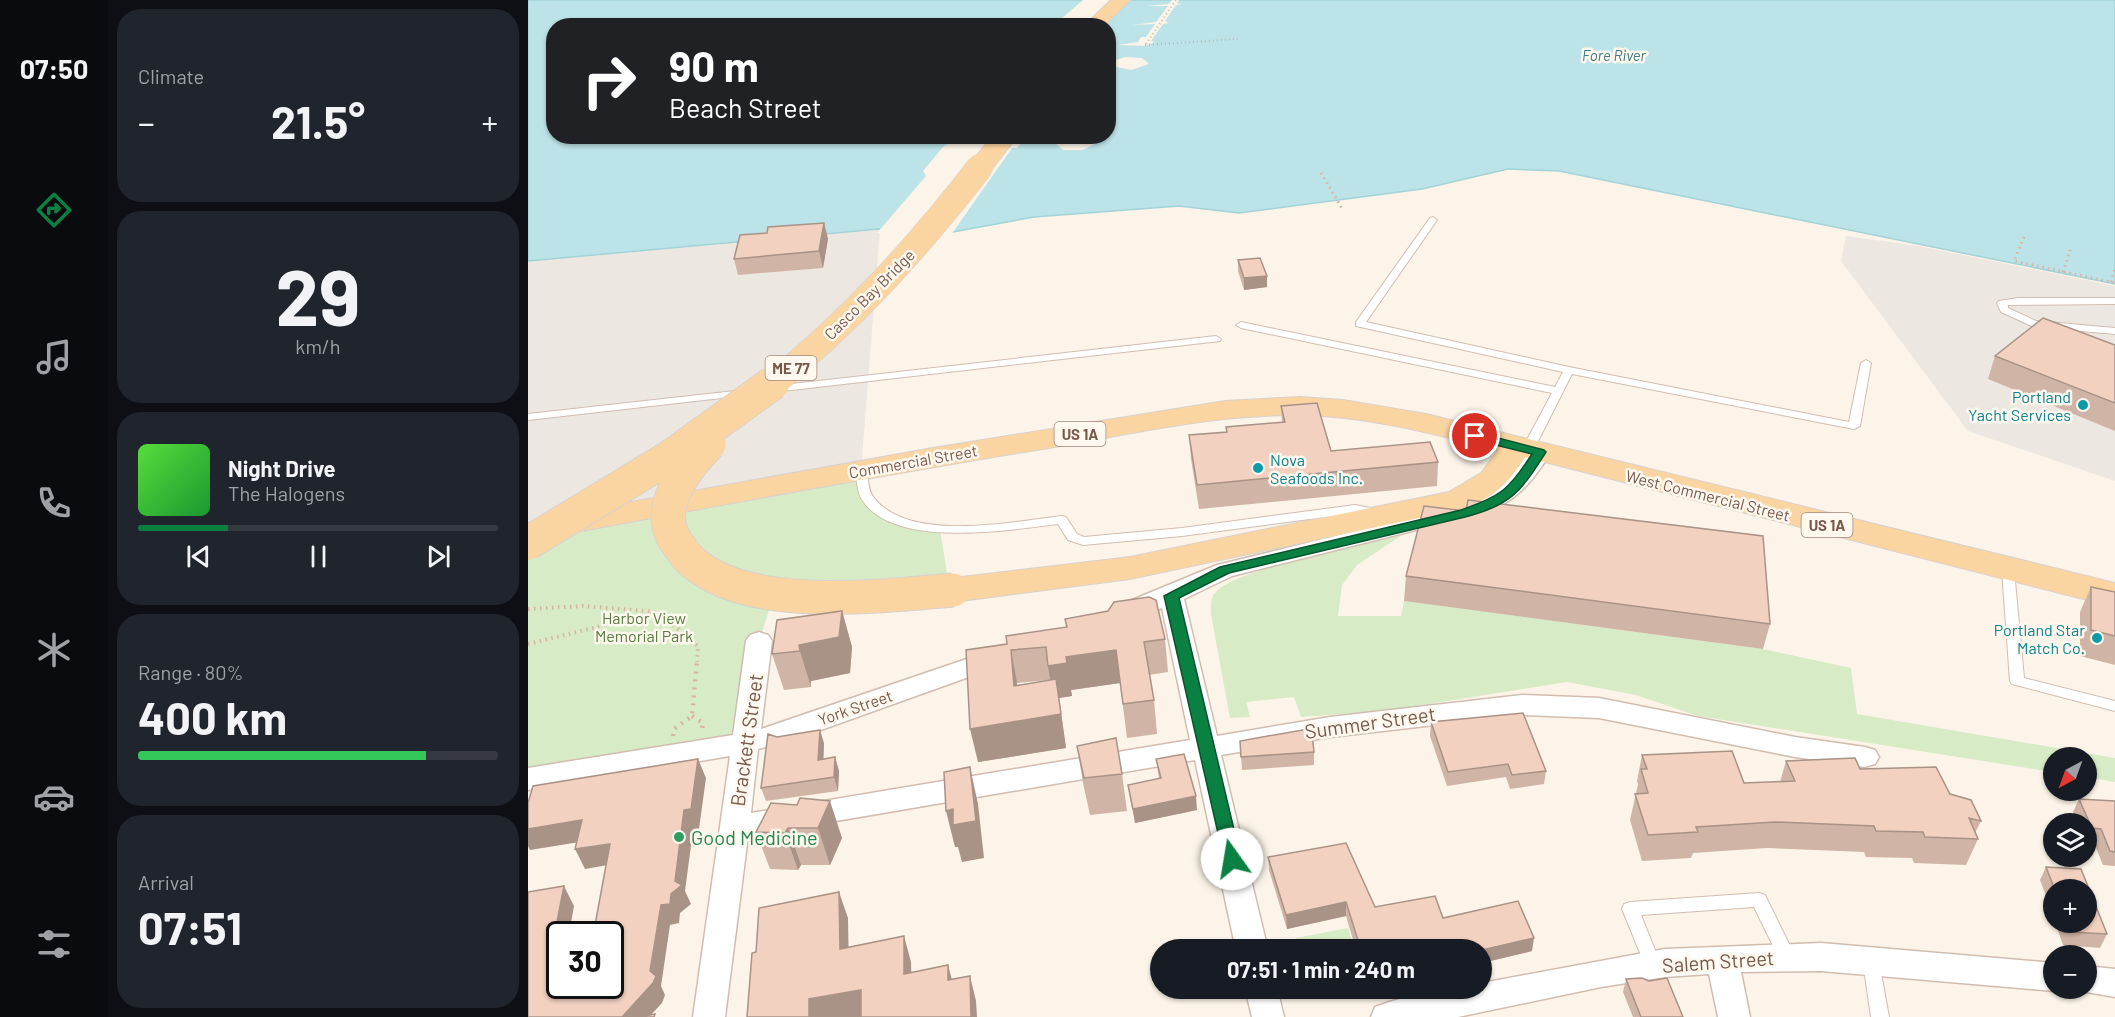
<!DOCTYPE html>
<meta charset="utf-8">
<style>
body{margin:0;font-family:Barlow,sans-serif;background:#20242c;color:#f1f3f6;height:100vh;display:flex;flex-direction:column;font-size:22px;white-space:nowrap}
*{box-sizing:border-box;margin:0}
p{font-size:20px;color:#9ea1a6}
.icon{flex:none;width:33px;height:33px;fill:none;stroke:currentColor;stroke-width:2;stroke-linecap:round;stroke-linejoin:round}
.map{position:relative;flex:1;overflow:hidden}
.sheet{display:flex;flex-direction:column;gap:9px;padding:9px;background:#0d0f14;width:420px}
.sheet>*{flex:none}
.banner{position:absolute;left:18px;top:18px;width:570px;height:126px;border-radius:24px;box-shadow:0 2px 4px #0004;background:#202124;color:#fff;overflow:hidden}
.needle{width:39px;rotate:221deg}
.fabs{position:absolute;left:1515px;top:747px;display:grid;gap:12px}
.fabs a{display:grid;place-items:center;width:54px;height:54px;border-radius:50%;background:#171b24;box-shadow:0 2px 4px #0004;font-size:30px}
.speed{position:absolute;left:18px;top:921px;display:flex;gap:12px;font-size:30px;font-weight:700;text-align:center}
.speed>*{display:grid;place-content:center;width:78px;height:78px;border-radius:50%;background:#171b24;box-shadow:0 2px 4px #0004;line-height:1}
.speed .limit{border:3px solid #111;border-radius:9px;background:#fff;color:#111}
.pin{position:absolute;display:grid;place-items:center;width:51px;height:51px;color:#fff;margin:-26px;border:3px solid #fff;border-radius:50%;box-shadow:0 2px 6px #0007}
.me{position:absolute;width:66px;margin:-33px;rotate:347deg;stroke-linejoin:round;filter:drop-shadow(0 0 4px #0008)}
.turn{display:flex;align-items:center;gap:21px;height:126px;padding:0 24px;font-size:27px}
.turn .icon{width:78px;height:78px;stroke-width:2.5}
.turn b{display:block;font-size:42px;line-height:51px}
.big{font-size:45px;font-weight:700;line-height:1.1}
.sheet .widget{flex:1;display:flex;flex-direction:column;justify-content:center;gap:9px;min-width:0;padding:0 21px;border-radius:24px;background:#20242c}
.sheet .dial{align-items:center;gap:0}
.dial b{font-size:78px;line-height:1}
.song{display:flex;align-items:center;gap:18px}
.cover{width:72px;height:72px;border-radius:9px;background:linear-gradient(135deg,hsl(110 70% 55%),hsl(130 70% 35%))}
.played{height:6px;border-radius:3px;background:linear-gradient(90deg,#0b8043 25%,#363941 25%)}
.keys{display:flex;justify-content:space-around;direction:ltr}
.heat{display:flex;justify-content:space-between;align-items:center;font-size:33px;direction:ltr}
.charge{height:9px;border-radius:4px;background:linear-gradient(90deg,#34c759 80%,#363941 0)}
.trip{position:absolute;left:622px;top:939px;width:342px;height:60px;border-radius:30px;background:#171b24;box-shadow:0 2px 4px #0004;font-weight:700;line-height:60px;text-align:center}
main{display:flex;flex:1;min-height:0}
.tab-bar{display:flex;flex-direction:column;width:108px;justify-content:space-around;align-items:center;background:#090b0e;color:#9ea1a6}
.tab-bar .icon{width:42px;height:42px}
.tab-bar .selected{color:#0b8043}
.tab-bar b{font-size:27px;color:#f1f3f6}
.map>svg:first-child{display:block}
.industrial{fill:#ede7e1}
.green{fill:#d7ebc6}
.water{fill:#bce3e7;stroke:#a2d3d8;stroke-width:1.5;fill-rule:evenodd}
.pier{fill:#fcf4e8}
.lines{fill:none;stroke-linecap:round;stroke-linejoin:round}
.lane-casing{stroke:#d1bdb0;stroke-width:2}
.street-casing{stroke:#d1bdb0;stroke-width:3}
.primary-casing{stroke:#d9d1cd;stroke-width:2}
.path-far3{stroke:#d7b4a2;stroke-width:2;stroke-dasharray:1 3;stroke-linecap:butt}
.path-far2{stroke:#d7b4a2;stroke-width:3;stroke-dasharray:1.5 4;stroke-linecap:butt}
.path-far1{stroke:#d7b4a2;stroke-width:4;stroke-dasharray:1.5 4.5;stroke-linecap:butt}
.path{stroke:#d7b4a2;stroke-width:4.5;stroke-dasharray:2 6;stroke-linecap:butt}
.lane{fill:#fff;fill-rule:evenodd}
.street{fill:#fff;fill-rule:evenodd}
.primary{fill:#fad5a2;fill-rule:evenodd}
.primary-bridge-far2-casing{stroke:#d9d1cd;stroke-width:22;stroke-linecap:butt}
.primary-bridge-far1-casing{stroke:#d9d1cd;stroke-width:27;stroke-linecap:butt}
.primary-bridge-casing{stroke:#d9d1cd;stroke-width:35;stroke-linecap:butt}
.path-bridge{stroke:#d7b4a2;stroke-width:2;stroke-dasharray:1 3;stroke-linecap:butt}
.primary-bridge-far2{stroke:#fad5a2;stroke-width:20}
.primary-bridge-far1{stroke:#fad5a2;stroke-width:26}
.primary-bridge{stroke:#fad5a2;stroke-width:33}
.wall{fill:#d0b4a5;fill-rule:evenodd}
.shaded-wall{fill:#a99286}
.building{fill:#f2d1c0;stroke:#a99286;stroke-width:1.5;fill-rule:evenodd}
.route{fill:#0b8043;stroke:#07532c;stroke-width:1.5}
.culture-dot{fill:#0f9aa8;stroke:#fff8ef;stroke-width:2}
.leisure-dot{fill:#2e9e5b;stroke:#fff8ef;stroke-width:2}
.labels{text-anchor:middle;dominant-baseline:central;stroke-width:5;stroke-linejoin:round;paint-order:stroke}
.far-water-label{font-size:15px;font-style:italic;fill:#427b83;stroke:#fff8ef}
.shield{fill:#fff8ef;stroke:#a0897d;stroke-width:1.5}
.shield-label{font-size:15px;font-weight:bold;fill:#77594c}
.street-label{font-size:16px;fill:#77594c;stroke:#fff8ef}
.culture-label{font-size:16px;fill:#0d838f;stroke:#fff8ef;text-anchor:end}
.park-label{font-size:16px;fill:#577d43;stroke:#fff8ef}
.near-street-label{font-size:20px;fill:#77594c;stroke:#fff8ef}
.near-leisure-label{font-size:20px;fill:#27864d;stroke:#fff8ef;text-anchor:start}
</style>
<main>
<nav class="tab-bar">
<b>07:50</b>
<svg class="icon selected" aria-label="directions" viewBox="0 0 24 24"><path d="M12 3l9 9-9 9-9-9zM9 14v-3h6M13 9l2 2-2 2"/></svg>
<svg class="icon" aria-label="music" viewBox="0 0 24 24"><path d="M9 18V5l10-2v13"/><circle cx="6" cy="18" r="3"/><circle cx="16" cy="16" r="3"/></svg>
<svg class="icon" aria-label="phone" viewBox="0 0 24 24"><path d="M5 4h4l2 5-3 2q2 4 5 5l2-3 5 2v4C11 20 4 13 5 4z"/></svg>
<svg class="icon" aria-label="climate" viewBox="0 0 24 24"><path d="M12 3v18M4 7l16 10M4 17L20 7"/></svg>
<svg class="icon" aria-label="car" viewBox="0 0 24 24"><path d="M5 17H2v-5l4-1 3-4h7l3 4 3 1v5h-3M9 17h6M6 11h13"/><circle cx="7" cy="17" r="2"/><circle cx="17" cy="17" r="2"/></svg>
<svg class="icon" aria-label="filters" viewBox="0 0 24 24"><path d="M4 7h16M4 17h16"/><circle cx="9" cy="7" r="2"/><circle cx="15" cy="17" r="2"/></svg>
</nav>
<section class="sheet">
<div class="widget"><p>Climate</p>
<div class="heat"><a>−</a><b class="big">21.5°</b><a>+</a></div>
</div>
<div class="widget dial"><b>29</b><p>km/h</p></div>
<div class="widget">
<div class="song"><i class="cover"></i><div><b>Night Drive</b><p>The Halogens</p></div></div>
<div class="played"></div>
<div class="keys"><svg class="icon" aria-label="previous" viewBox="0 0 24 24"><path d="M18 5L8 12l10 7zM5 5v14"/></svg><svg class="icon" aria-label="pause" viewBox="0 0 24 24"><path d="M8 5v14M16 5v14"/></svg><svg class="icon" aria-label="next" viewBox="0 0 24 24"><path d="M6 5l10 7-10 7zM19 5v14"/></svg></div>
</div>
<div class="widget"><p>Range · 80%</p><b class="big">400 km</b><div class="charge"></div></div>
<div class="widget"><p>Arrival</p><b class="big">07:51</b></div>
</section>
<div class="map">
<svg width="1587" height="1017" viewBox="0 0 1587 1017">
<rect width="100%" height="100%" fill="#fcf4e8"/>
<path class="industrial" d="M352,229l-19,242 -333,60v-297l137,13z
M1318,236l73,10 196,40v195l-147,-50 -127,-170z"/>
<path class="green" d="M333,471l5,25 27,22 47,11 8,51 -171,6 -18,55 -15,102 -216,36v-249z
M874,535l-45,30 -15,20 -4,31h63l3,-15 359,48 88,19 6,46 258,44v24l-28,-5 -1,-19h-32l-1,14 -355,-56 -62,-21 -69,-13 -182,29 -84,6 -7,-20 -48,5 4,15 -20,1 -19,-104c0,-8 -1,-16 5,-22 20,-23 150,-48 186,-57z
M820,928l6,21h-56l-2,-11z"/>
<path class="water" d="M0,0h1587v284l-556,-113 -51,-2 -86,20 -183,24 -60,-7 -145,11 -81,15 -74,-3 -351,32zM26,26h554v110h-554z"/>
<path class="pier" d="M555,0h48l-26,26 -51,-1z
M644,0h7l-2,3 4,1 -5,1 -11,16 4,2 -6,1 -12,17 4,1 -10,4 -27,-1 20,-3 3,-5h5l9,-13 -23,1 24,-3 12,-16h-22l23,-2z
M597,57l17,1 7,6 -18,6 -19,-4 1,-5z
M535,136l29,1 4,6 -13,7h-20l-8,-7z
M431,137h67l-9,11h-5l-61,87 -74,-2 49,-57 -3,-5 20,-24z"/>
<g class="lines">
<g class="lane-casing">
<path id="lane" d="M905,217l4,3 -71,102 203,45 280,55 12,-59 5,-3 5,3 -11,63 -6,3 -282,-55 -38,75 -6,3 -6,-3 30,-56 -311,-65 -5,-3 5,-3 314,65 8,-15 -207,-46v-4l74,-104z
M1490,298h97v6l-107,1v3l28,13 79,7v6l-81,-7 -33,-15 -4,-9 2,-2z
M688,336l5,3 -1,2 -446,51 -5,-3 5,-3z
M216,390l5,3 -1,2 -220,25v-6z
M333,468l6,3c1,8 1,20 7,27 36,45 137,24 188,18l4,1 11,17 7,3 98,-9 173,-23 26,5 2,3 -6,4 -22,-4 -173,23 -99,9 -15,-5 -10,-16c-49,6 -167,26 -197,-26 -4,-8 -4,-18 -6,-27z
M1480,566l6,4 10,108 91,23v10l-103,-27 -2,-3 -8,-111z
M1231,893l6,2 28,57 2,5 -2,5 -6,2 -6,-2 -27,-55 -113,8 20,50 -2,5 -6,2 -6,-2 -25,-61 2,-5 6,-2z
M1343,955l6,2 2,5 10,55h-18l-8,-55 2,-5z"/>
</g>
<g class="street-casing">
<path id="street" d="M1012,446l8,1 3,5c-17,28 -33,47 -63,60l-256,64 -48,23 33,137 113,-19 192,-22 77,3 196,39 70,10 10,3 4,7 -4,7 -10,3 -70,-10 -196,-39 -77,-3 -192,22 -109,18 47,195h-32l-41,-190 -447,76 -23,181h-32l37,-261 -202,34v-22l205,-33 13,-94 4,-6 9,-3 9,3 4,6 -11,88 235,-80 9,3 4,6 -4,6 -212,76 -35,9 -7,64 439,-73 -28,-132 -33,11 -9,-2 -3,-6 3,-6 97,-40 255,-62c29,-13 43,-30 60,-56z
M1293,943l233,20v25h7l-7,3 -233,-20 -80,1 9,45h-32l-9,-43 -44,3 -64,10 -143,30h-87l4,-10c34,-13 72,-19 107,-19v-5l183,-34z
M1558,966l29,3v28l-40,-7 11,-2z
M717,988h32l7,29h-32z"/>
</g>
<g class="primary-casing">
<path id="primary" d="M583,0h19l-26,26h-20z
M772,397l43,3 83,14 689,169v24l-590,-150c-17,28 -36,45 -68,53l-327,69 -177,23 -13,-4 -5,-8 5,-8 13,-4 177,-21 319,-65 32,-19 17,-23c-64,-16 -131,-34 -198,-35 -84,-1 -168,19 -251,33 -164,26 -327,57 -490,87l-12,-3 -5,-7 5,-7 12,-3 374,-67 292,-47z"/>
</g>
<path class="path-far3" d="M618,44l30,-44
M617,45l93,-6"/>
<path class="path-far2" d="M793,173l22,37
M1496,237l-10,24 101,22
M1535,272l8,-24
M1583,282l4,-13"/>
<path class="path-far1" d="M0,609l55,-3 75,6 40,34 -1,16
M0,644l126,-31"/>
<path class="path" d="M164,716l11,7 -1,7
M145,736l1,-7 18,-13 5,-56"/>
<use href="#lane" class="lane"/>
<use href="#street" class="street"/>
<use href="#primary" class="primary"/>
<g class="primary-bridge-far2-casing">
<path id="primary-bridge-far2" d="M451,169l26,-33"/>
</g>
<g class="primary-bridge-far1-casing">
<path id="primary-bridge-far1" d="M243,385c80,-64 146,-137 209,-218"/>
</g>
<g class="primary-bridge-casing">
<path id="primary-bridge" d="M181,444c-25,26 -59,68 -29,103 4,6 9,13 15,17 57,48 189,32 258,26
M0,543l142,-86 103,-74"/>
</g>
<path class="path-bridge" d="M617,45l26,-2"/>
<use href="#primary-bridge-far2" class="primary-bridge-far2"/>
<use href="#primary-bridge-far1" class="primary-bridge-far1"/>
<use href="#primary-bridge" class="primary-bridge"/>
</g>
<path class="wall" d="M296,223l4,16 -5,29 -85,7 -4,-16 33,-26z
M710,260l29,27 -23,3 -6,-19z
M1587,345v86l-127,-52 7,-23z
M753,406l50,45 107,11 -1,24 -238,23 -8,-50 -2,-24 37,-3v-5l56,-4z
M878,576l364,48 -7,25 -359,-48z
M1563,587l24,5v73l-35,-9v-44z
M314,611l10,36 -2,26 -39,8v6l-27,3 -12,-36z
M537,619l100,20 3,33 -19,3 5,25 3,34 -30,4 -7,-55 -49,7 1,6 -13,2 7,50 -88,14 29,-118 59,-17zM522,680l-33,5v-2z
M903,722l115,49 -2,13 -34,5 -4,-12 -59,9 -17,-50z
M249,737l47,6 -1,16 12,-2 4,14 -1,20 -72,10 -5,-13z
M712,741l74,11v13l-72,5z
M549,746l45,28 5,37 -37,4 -7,-32z
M1114,755l102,28 36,-1 6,-21 74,8 90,25 31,27 -6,12 3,6 -12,26 -52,-2 -2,-5 -46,-1 -2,-5 -97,-4 -74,5 -2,5 -49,3 -12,-41 8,-36 -1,-3z
M628,759l41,51 -62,13 -5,-25 -2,-13 31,-6z
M1551,799l36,2v65l-12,-1 -9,-22 -8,-1v-18h-9l-4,-12z
M243,803l71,35 -12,27h-29l-3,5 -28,-1 -14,-37z
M740,857l107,50 68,11 89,33 -50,12v-13h-126l-10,-34 -59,13 -18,-59z
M1518,867l35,2 26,65 -7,14 -37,-3 -8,-23h31v-32h-32v28l-14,-38z
M1098,979l57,38h-50l-10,-25z"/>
<path class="shaded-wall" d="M296,223l4,16 -5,29 -4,-17z
M739,276v11l-23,3v-12z
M314,611l10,36 -2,26 -39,8v6l-11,-36 -1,-6z
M483,650l6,33 3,36 -6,-33z
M588,650l4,33 -49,7 1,6 -13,2 7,50 -88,14 -8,-33 83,-30 -5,-33 18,-9z
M292,730l4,13 -1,30 -5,-13z
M307,757l4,14 -1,20 -4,-14z
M170,759l8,19 -7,51 -6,1 -8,61 6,13 -11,9 -1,10 -9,2 -9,61 4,9 -3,8 -13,14h-27l28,-46 11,-66 10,-11 4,-13 9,-71z
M442,767l8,37 6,54 -22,4 -4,-15h-3l-9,-36z
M668,796l1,14 -62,13 -2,-14z
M302,801l12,37 -12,27 -12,-37z
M54,820l10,20 -62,10 -2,-4v-17z
M260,828l13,37 -3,5 -13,-37z
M82,844l9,19 -34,6 -10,-20z
M36,886l10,20 -5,28 -14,-2z
M311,892l9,26 1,56 -9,-25z
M818,902v14l-59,13 -1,-14z
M376,936l7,26 1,37 -8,-25z
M1006,938l-2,13 -50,12v-13z
M420,965l7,26 -7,-11z
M442,976l6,25 1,16h-6z
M333,990l2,27h-54v-18z"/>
<path class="building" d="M296,223l-5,28 -85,8 6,-24 27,-2 1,-6z
M732,258l7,18 -23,2 -6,-18z
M1515,318l72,27v58l-120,-47z
M789,403l14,48 99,-9 8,20 -241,23 -8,-50 38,-3 -1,-5 59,-5 -4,-16z
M940,500l295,36 7,88 -364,-48 18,-70 42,5z
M1563,587l24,5v44l-24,-6z
M621,597l7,3 9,39 -21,3 10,58 -31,4 -7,-54 -50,7 1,6 -19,3 -2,-19 -35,3 3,36 42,-7 5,35 -91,15 -4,-79 41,-6 -1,-8 61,-9 -2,-8 43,-8 6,-9z
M314,611l-3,26 -40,8 1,6 -28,3 5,-34z
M995,713l23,58 -34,4 -4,-11 -60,8 -17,-50z
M780,729l1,5h3l2,18 -73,5 -1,-16z
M292,730l-2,30 17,-3 -1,20 -73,11 7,-54 9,3z
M588,738l6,36 -38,4 -7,-32z
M1204,751l12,32 51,-2 -9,-20 69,-3 5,11 76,-2 14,27 21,6 10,21 -12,-3 9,21 -53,-2 -2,-5 -47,-1 -2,-5 -99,-4 -79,5 2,5 -50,3 -13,-41 13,-1 -7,-24h6l-5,-14z
M656,754l12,42 -63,13 -5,-24 33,-7 -5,-19z
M170,759l-7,50 -7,1 -9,71 7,4 -11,9 -1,10 -9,1 -11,66 6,5 -3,7 -31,34h-94v-125l36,-6 -9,46 40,-7 15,-81 -35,5 7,-29 -54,9v-26l5,-17zM32,934h50v52h-50z
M442,767l6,54 -23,4v-16l-7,2 -2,-39z
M272,798l30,3 -12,27h-30l-3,5 -29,-1 15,-29 26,2z
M1551,799l36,2v51l-5,-1 -9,-22 -9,-1z
M818,843l29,64 60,-11 8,22 75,-17 16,37 -52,12h-121l-15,-48 -60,13 -18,-58z
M1518,867l35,2 26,65 -36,-2 -4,-10h19v-32h-31z
M311,892l1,57 64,-13v38l44,-9v15l22,-4 1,41h-110v-27l-52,9v18h-62l5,-64 4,-1 3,-44z
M1114,978l7,3 18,-3 16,39h-42l-15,-38z
M127,1014l-1,3h-16z"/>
<path class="route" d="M947,432l69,18 2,2c-25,39 -34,53 -81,65l-236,56 -50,25 62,261 -3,5 -6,3 -7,-3 -61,-268 56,-29 241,-57c41,-15 47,-19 71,-56l-61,-15v-6z"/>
<g class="culture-dot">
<circle cx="1555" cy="405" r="6"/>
<circle cx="730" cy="468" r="6"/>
<circle cx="1569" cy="638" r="6"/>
</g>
<circle class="leisure-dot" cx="151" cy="837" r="6"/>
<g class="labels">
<g class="far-water-label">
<text x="1086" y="55">Fore River</text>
</g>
<g class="shield">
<rect x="237.5" y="356" width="51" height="24" rx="4.5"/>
<rect x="526.5" y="422" width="51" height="24" rx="4.5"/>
<rect x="1273.5" y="513" width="51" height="24" rx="4.5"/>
</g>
<g class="shield-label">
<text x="263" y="368">ME 77</text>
<text x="552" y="434">US 1A</text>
<text x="1299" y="525">US 1A</text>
</g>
<g class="street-label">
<text transform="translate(341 294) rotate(-45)">Casco Bay Bridge</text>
<text transform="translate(385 461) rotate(-10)">Commercial Street</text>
<text transform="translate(1180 495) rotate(14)">West Commercial Street</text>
<text transform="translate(327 707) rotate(-19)">York Street</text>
</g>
<g class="culture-label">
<text x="1543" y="396">Portland<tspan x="1543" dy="18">Yacht Services</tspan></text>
<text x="742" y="459" text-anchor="start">Nova<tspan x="742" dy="18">Seafoods Inc.</tspan></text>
<text x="1557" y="629">Portland Star<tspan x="1557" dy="18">Match Co.</tspan></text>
</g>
<g class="park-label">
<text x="116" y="617">Harbor View<tspan x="116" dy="18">Memorial Park</tspan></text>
</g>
<g class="near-street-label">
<text transform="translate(842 722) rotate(-8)">Summer Street</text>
<text transform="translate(218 740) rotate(-82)">Brackett Street</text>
<text transform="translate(1190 961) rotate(-4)">Salem Street</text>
</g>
<g class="near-leisure-label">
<text x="163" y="837">Good Medicine</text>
</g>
</g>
</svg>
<div class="fabs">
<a><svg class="needle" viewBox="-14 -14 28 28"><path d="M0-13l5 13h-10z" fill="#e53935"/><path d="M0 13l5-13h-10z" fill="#9ea1a6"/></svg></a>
<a><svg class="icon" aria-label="layers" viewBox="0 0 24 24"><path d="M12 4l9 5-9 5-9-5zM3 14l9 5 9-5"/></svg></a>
<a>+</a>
<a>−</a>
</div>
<div class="speed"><div class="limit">30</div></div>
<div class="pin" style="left:947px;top:436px;background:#d93025"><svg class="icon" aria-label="arrive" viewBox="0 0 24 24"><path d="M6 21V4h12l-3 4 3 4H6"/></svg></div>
<svg class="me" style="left:704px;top:859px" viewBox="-20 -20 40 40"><circle r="19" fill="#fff"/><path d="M0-13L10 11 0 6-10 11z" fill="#0b8043"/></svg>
<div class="trip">07:51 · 1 min · 240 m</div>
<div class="banner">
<div class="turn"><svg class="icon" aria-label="right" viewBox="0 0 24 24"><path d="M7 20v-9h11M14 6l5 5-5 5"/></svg><div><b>90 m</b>Beach Street</div></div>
</div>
</div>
</main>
